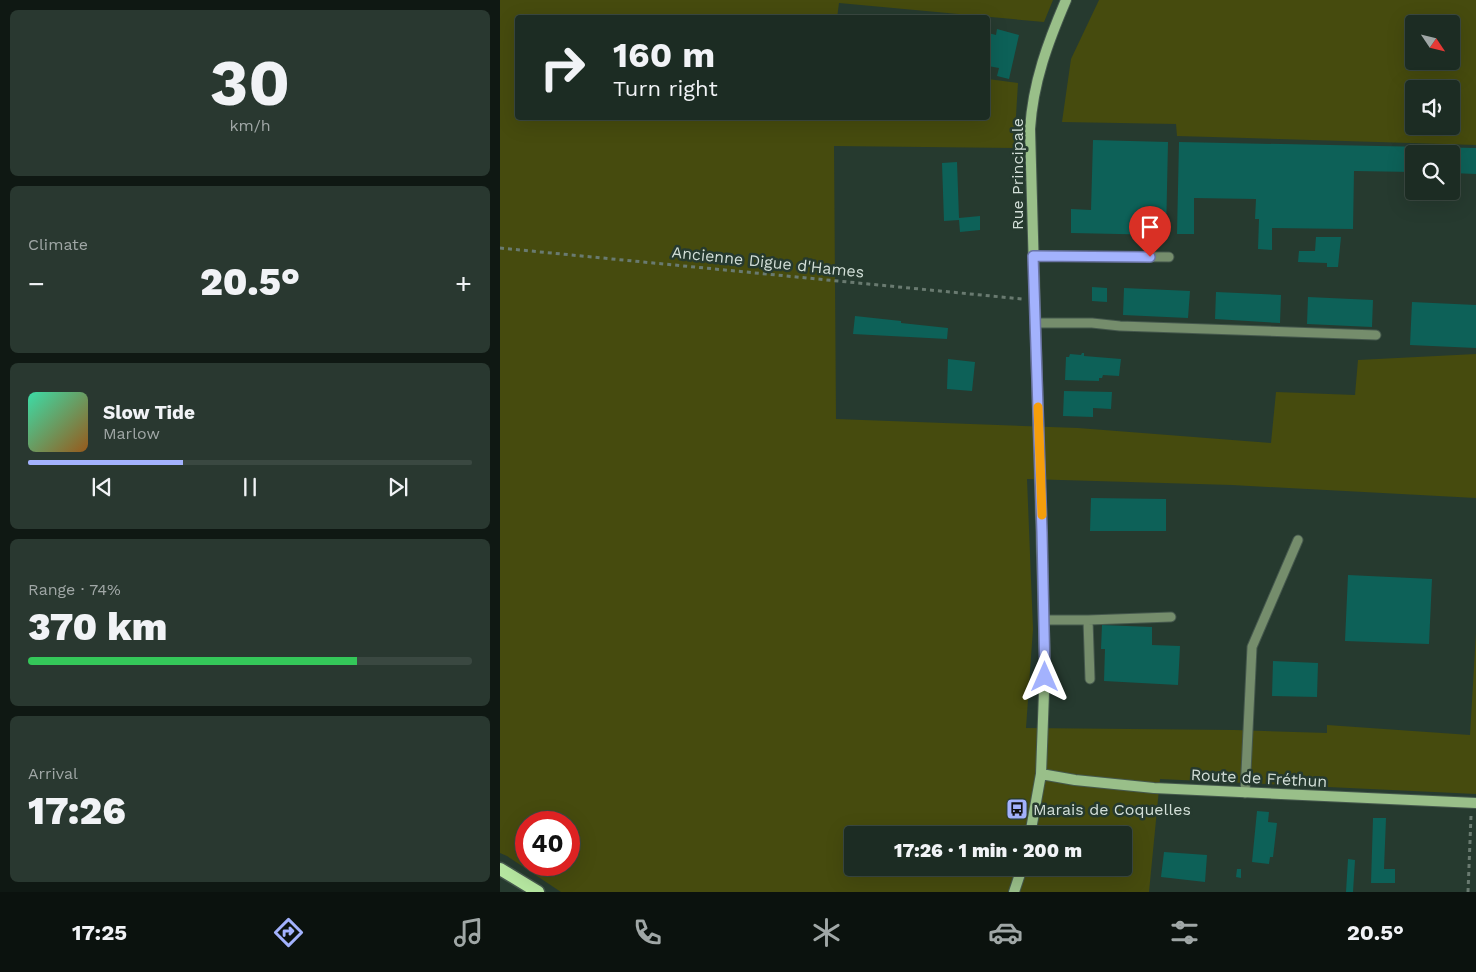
<!DOCTYPE html>
<meta charset="utf-8">
<style>
body{margin:0;font-family:"Work Sans",sans-serif;background:#293830;color:#f1f3f6;height:100vh;display:flex;flex-direction:column;font-size:19px;white-space:nowrap}
*{box-sizing:border-box;margin:0}
p{font-size:16px;color:#a0a7a6}
.icon{flex:none;width:28px;height:28px;fill:none;stroke:currentColor;stroke-width:2;stroke-linecap:round;stroke-linejoin:round}
.map{position:relative;flex:1;overflow:hidden}
.sheet{display:flex;flex-direction:column;gap:10px;padding:10px;background:#0f1813;width:500px}
.sheet>*{flex:none}
.top-card{position:absolute;left:15px;top:15px;width:475px;height:105px;border-radius:5px;box-shadow:0 5px 20px #0002,0 0 0 1px #3a4841;background:#1c2c23;color:#f1f3f6;overflow:hidden}
.needle{width:32px;rotate:125deg}
.controls{position:absolute;left:905px;top:15px;display:grid;gap:10px}
.controls a{display:grid;place-items:center;width:55px;height:55px;border-radius:5px;background:#1c2c23;box-shadow:0 5px 20px #0002,0 0 0 1px #3a4841;font-size:25px}
.speed{position:absolute;left:15px;top:811px;display:flex;gap:10px;font-size:25px;font-weight:700;text-align:center}
.speed>*{display:grid;place-content:center;width:65px;height:65px;border-radius:50%;background:#1c2c23;box-shadow:0 5px 20px #0002,0 0 0 1px #3a4841;line-height:1}
.speed .limit{border:8px solid #d22;background:#fff;color:#111}
.pin{position:absolute;display:grid;place-items:center;width:42px;height:42px;color:#fff;margin:-51px -21px;border-radius:50% 50% 50% 0;rotate:-45deg;box-shadow:0 0 5px #0007}
.pin .icon{rotate:45deg}
.me{position:absolute;width:55px;margin:-28px;rotate:0deg;stroke-linejoin:round;filter:drop-shadow(0 0 4px #0008)}
.turn{display:flex;align-items:center;gap:18px;height:105px;padding:0 15px;font-size:22px}
.turn .icon{width:65px;height:65px;stroke-width:2.5}
.turn b{display:block;font-size:35px;line-height:42px}
.big{font-size:38px;font-weight:800;line-height:1.1}
.sheet .widget{flex:1;display:flex;flex-direction:column;justify-content:center;gap:8px;min-width:0;padding:0 18px;border-radius:8px;background:#293830}
.sheet .dial{align-items:center;gap:0}
.dial b{font-size:65px;line-height:1}
.song{display:flex;align-items:center;gap:15px}
.cover{width:60px;height:60px;border-radius:8px;background:linear-gradient(135deg,hsl(160 70% 55%),hsl(30 70% 35%))}
.played{height:5px;border-radius:2px;background:linear-gradient(90deg,#a3b2fd 35%,#3a4841 35%)}
.keys{display:flex;justify-content:space-around;direction:ltr}
.heat{display:flex;justify-content:space-between;align-items:center;font-size:28px;direction:ltr}
.charge{height:8px;border-radius:4px;background:linear-gradient(90deg,#34c759 74%,#3a4841 0)}
.trip{position:absolute;left:344px;top:826px;width:288px;height:50px;border-radius:5px;background:#1c2c23;box-shadow:0 5px 20px #0002,0 0 0 1px #3a4841;font-weight:800;line-height:50px;text-align:center}
.tabs{display:flex;height:80px;justify-content:space-around;align-items:center;background:#0b120e;color:#a0a7a6}
.tabs .icon{width:35px;height:35px}
.tabs .selected{color:#a3b2fd}
.tabs b{font-size:22px;color:#f1f3f6}
main{display:flex;flex:1;min-height:0}
.map>svg:first-child{display:block}
.green{fill:#464b0e;fill-rule:evenodd}
.building{fill:#0d6158}
.lines{fill:none;stroke-linecap:round;stroke-linejoin:round}
.lane-casing{stroke:#45584d;stroke-width:11}
.secondary-casing{stroke:#45584d;stroke-width:12}
.primary-casing{stroke:#45584d;stroke-width:15}
.path{stroke:#697a70;stroke-width:3;stroke-dasharray:4 4;stroke-linecap:butt}
.lane{stroke:#758d6c;stroke-width:9}
.secondary{stroke:#99bf89;stroke-width:10}
.primary{stroke:#b5e6a0;stroke-width:12}
.route-casing{stroke:#6a74a4;stroke-width:12}
.route{stroke:#a3b2fd;stroke-width:9}
.slow{stroke:#f59e0b;stroke-width:9}
.labels{text-anchor:middle;dominant-baseline:central;stroke-width:5;stroke-linejoin:round;paint-order:stroke}
.street-label{font-size:16px;fill:#d3dfd8;stroke:#263a2f}
.poi-label{font-size:16px;fill:#d3dfd8;stroke:#263a2f;text-anchor:start}
</style>
<main>
<section class="sheet">
<div class="widget dial"><b>30</b><p>km/h</p></div>
<div class="widget"><p>Climate</p>
<div class="heat"><a>−</a><b class="big">20.5°</b><a>+</a></div>
</div>
<div class="widget">
<div class="song"><i class="cover"></i><div><b>Slow Tide</b><p>Marlow</p></div></div>
<div class="played"></div>
<div class="keys"><svg class="icon" aria-label="previous" viewBox="0 0 24 24"><path d="M18 5L8 12l10 7zM5 5v14"/></svg><svg class="icon" aria-label="pause" viewBox="0 0 24 24"><path d="M8 5v14M16 5v14"/></svg><svg class="icon" aria-label="next" viewBox="0 0 24 24"><path d="M6 5l10 7-10 7zM19 5v14"/></svg></div>
</div>
<div class="widget"><p>Range · 74%</p><b class="big">370 km</b><div class="charge"></div></div>
<div class="widget"><p>Arrival</p><b class="big">17:26</b></div>
</section>
<div class="map">
<svg width="976" height="892" viewBox="0 0 976 892">
<rect width="100%" height="100%" fill="#263a2f"/>
<path class="green" d="M0,0h553l-9,22 -205,-19 -2,15h-319v100h470v-39l30,4 -4,65 -180,-2 2,273 242,9 193,15 5,-51 79,3 3,-35 118,-6v144l-244,-13 -205,-6 6,150 -7,99 209,2 92,3v-8l143,10 6,-102v161l-316,-15 -11,113h-588l-54,-36 -7,-3zM26,822h43v43h-43zM352,835h270v33h-270z
M599,0h377v145l-299,-9 -1,-12 -114,-2 9,-63zM914,24h37v37h-37zM914,89h37v37h-37z"/>
<path class="building" d="M497,29l22,6 -10,44 -12,-3 2,-8 -11,-2v-33l8,2z
M593,140l75,2 -2,93 -95,-2v-24l20,1z
M679,142l297,6v26l-25,-1v-19h-37v18l-60,-1 -1,58 -81,-1v22l-14,-1 1,-30h-4l1,-20 -62,-1v36h-17z
M457,162l2,56 21,-2v14l-20,2 -1,-12 -15,1 -2,-58z
M816,237h25l-3,30h-11v-4l-29,-1 1,-11h16z
M592,287l15,1v14l-15,-1z
M624,288l66,3 -2,27 -65,-3z
M716,292l65,3 -1,28 -65,-4z
M808,297l65,3 -1,27 -65,-3z
M912,302l64,3v43l-66,-3z
M355,316l46,5v2l47,5 -1,11 -94,-5z
M582,353h2v3l37,3 -2,17 -16,-1 -1,3h-3v3l-34,-1 1,-23h3l1,-3 11,1z
M448,359l27,3 -3,29 -25,-2z
M564,391l48,1 -1,17 -18,-1v9l-30,-1z
M591,498l75,1v32h-76z
M848,575l84,4 -3,65 -84,-3z
M602,625l50,2v18l28,1 -2,39 -74,-4 1,-32h-4z
M773,661l45,2 -1,34 -45,-1z
M757,811l12,1 -1,10 9,1 -4,34h-3l-1,7 -17,-2z
M873,818h13l-2,51h11v14h-24z
M664,852l43,3 -2,27 -44,-5z
M848,859l7,1 -2,32h-7z
M737,869h4v9l-5,-1z"/>
<g class="lines">
<g class="lane-casing">
<path id="lane" d="M533,256l136,1
M535,323h57l28,3 256,9
M544,620h44
M590,679l-2,-59 83,-3
M745,793l7,-146 46,-107"/>
</g>
<g class="secondary-casing">
<path id="secondary" d="M541,774l34,6 79,8 322,15
M530,835l11,-61 4,-109 -15,-536c3,-47 18,-87 36,-129
M514,892l8,-24"/>
</g>
<g class="primary-casing">
<path id="primary" d="M0,869l38,23"/>
</g>
<path class="path" d="M0,248l522,51
M968,892l3,-76"/>
<use href="#lane" class="lane"/>
<use href="#secondary" class="secondary"/>
<use href="#primary" class="primary"/>
</g>
<g class="lines">
<g class="route-casing">
<path id="route" d="M545,677l-3,-145 -9,-276 117,1"/>
</g>
<use href="#route" class="route"/>
<path class="slow" d="M538,407l4,108"/>
</g>
<defs>
<g id="bus-square" transform="scale(1.125)"><rect x="-9" y="-9" width="18" height="18" rx="4" fill="#a3b2fd" stroke="#263a2f"/><path d="M-5-6H5V4H4V6H2V4H-2V6H-4V4H-5ZM-3.5-4V0h7V-4ZM-3.5 1.2v1.5H-2V1.2ZM2 1.2v1.5H3.5V1.2Z" fill="#111"/></g>
</defs>
<g fill-rule="evenodd">
<use href="#bus-square" x="517" y="809"/>
</g>
<g class="labels">
<g class="street-label">
<text transform="translate(517 174) rotate(-90)">Rue Principale</text>
<text transform="translate(268 262) rotate(6)">Ancienne Digue d'Hames</text>
<text transform="translate(759 778) rotate(3)">Route de Fréthun</text>
</g>
<g class="poi-label">
<text x="533" y="809">Marais de Coquelles</text>
</g>
</g>
</svg>
<div class="controls">
<a><svg class="needle" viewBox="-14 -14 28 28"><path d="M0-13l5 13h-10z" fill="#e53935"/><path d="M0 13l5-13h-10z" fill="#a0a7a6"/></svg></a>
<a><svg class="icon" aria-label="sound" viewBox="0 0 24 24"><path d="M4 9h4l5-4v14l-5-4H4zM17 9q2 3 0 6"/></svg></a>
<a><svg class="icon" aria-label="search" viewBox="0 0 24 24"><circle cx="10" cy="10" r="6"/><path d="M15 15l6 6"/></svg></a>
</div>
<div class="speed"><div class="limit">40</div></div>
<div class="pin" style="left:650px;top:257px;background:#d93025"><svg class="icon" aria-label="arrive" viewBox="0 0 24 24"><path d="M6 21V4h12l-3 4 3 4H6"/></svg></div>
<svg class="me" style="left:545px;top:677px" viewBox="-20 -20 40 40"><path d="M0-17L14 15 0 8-14 15z" fill="#a3b2fd" stroke="#fff" stroke-width="4"/></svg>
<div class="trip">17:26 · 1 min · 200 m</div>
<div class="top-card">
<div class="turn"><svg class="icon" aria-label="right" viewBox="0 0 24 24"><path d="M7 20v-9h11M14 6l5 5-5 5"/></svg><div><b>160 m</b>Turn right</div></div>
</div>
</div>
</main>
<nav class="tabs">
<b>17:25</b>
<svg class="icon selected" aria-label="directions" viewBox="0 0 24 24"><path d="M12 3l9 9-9 9-9-9zM9 14v-3h6M13 9l2 2-2 2"/></svg>
<svg class="icon" aria-label="music" viewBox="0 0 24 24"><path d="M9 18V5l10-2v13"/><circle cx="6" cy="18" r="3"/><circle cx="16" cy="16" r="3"/></svg>
<svg class="icon" aria-label="phone" viewBox="0 0 24 24"><path d="M5 4h4l2 5-3 2q2 4 5 5l2-3 5 2v4C11 20 4 13 5 4z"/></svg>
<svg class="icon" aria-label="climate" viewBox="0 0 24 24"><path d="M12 3v18M4 7l16 10M4 17L20 7"/></svg>
<svg class="icon" aria-label="car" viewBox="0 0 24 24"><path d="M5 17H2v-5l4-1 3-4h7l3 4 3 1v5h-3M9 17h6M6 11h13"/><circle cx="7" cy="17" r="2"/><circle cx="17" cy="17" r="2"/></svg>
<svg class="icon" aria-label="filters" viewBox="0 0 24 24"><path d="M4 7h16M4 17h16"/><circle cx="9" cy="7" r="2"/><circle cx="15" cy="17" r="2"/></svg>
<b>20.5°</b>
</nav>
